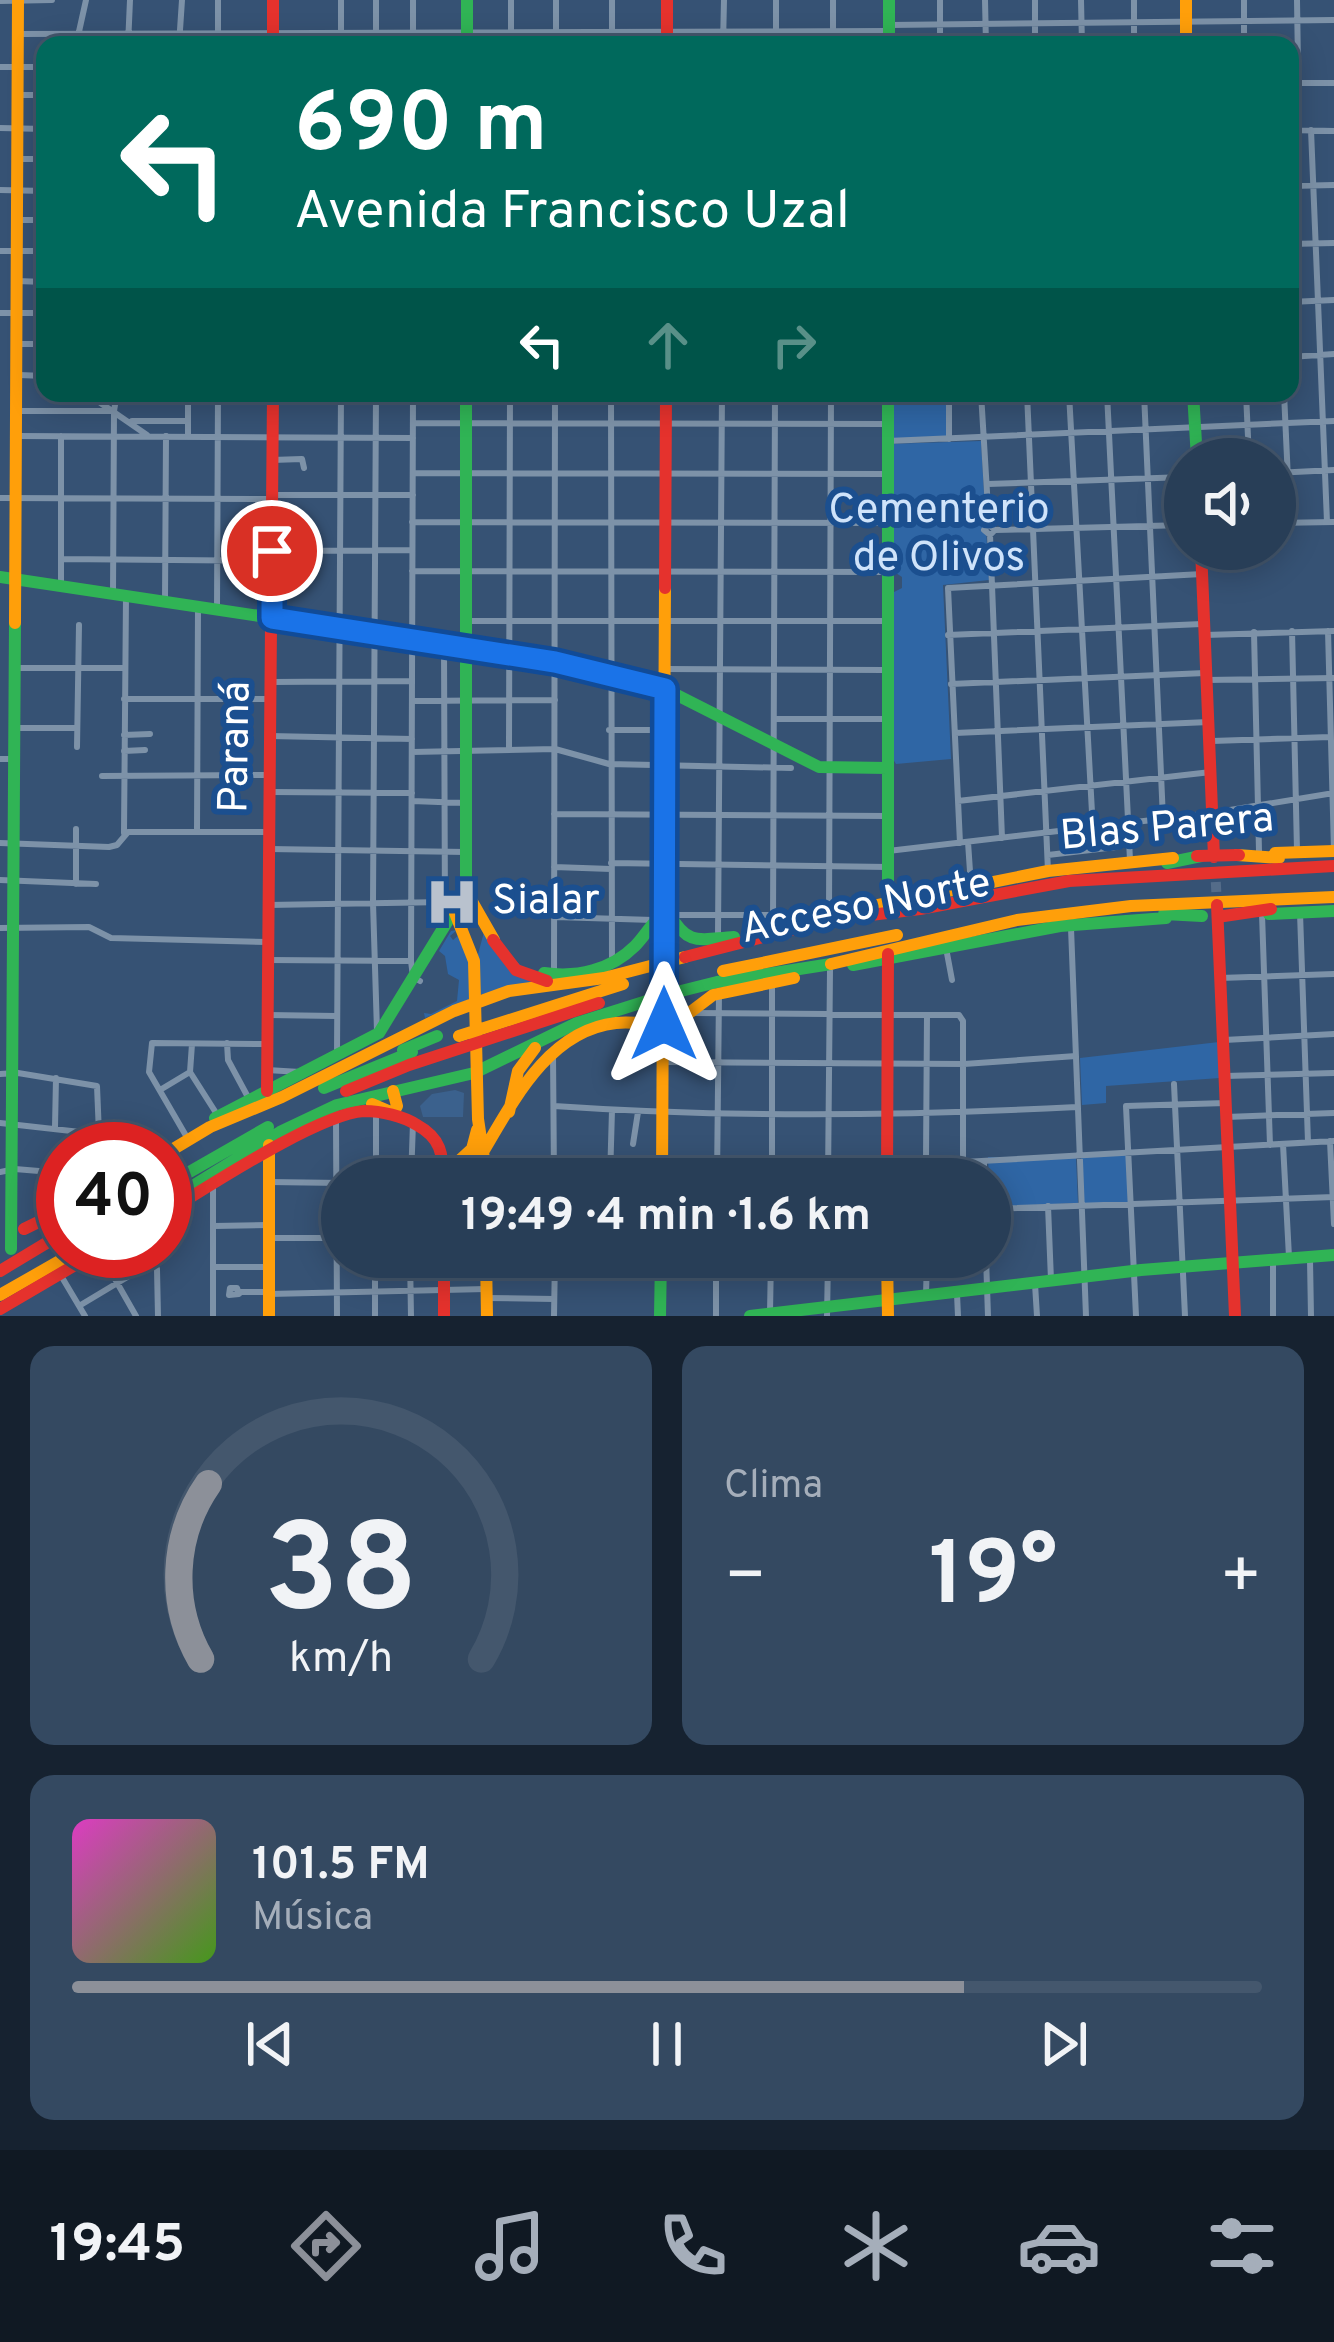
<!DOCTYPE html>
<html lang="es">
<meta charset="utf-8">
<style>
body{margin:0;font-family:Overpass,sans-serif;background:#344961;color:#f1f3f6;height:100vh;display:flex;flex-direction:column;font-size:45px;white-space:nowrap}
*{box-sizing:border-box;margin:0}
p{font-size:39px;color:#a5aeba}
.icon{flex:none;width:66px;height:66px;fill:none;stroke:currentColor;stroke-width:2;stroke-linecap:round;stroke-linejoin:round}
.map{position:relative;height:1316px;overflow:hidden}
.side{display:flex;flex-direction:column;gap:30px;padding:30px;background:#162230;flex:1}
.side>*{flex:none}
.guide{position:absolute;left:36px;top:36px;width:1263px;height:366px;border-radius:24px;box-shadow:0 6px 30px #0003,0 0 0 3px #44576d;background:#00695c;color:#fff;overflow:hidden}
.buttons{position:absolute;left:1164px;top:438px;display:grid;gap:24px}
.buttons a{display:grid;place-items:center;width:132px;height:132px;border-radius:50%;background:#283e57;box-shadow:0 6px 30px #0003,0 0 0 3px #44576d;font-size:60px}
.speed{position:absolute;left:36px;top:1122px;display:flex;gap:24px;font-size:60px;font-weight:700;text-align:center}
.speed>*{display:grid;place-content:center;width:156px;height:156px;border-radius:50%;background:#283e57;box-shadow:0 6px 30px #0003,0 0 0 3px #44576d;line-height:1}
.speed .limit{border:18px solid #d22;background:#fff;color:#111}
.pin{position:absolute;display:grid;place-items:center;width:102px;height:102px;color:#fff;margin:-51px;border:6px solid #fff;border-radius:50%;box-shadow:0 3px 12px #0007}
.me{position:absolute;width:132px;margin:-66px;rotate:0deg;stroke-linejoin:round;filter:drop-shadow(0 0 9px #0008)}
.turn{display:flex;align-items:center;gap:42px;height:252px;padding:0 60px;font-size:54px}
.turn .icon{width:156px;height:156px;stroke-width:2.5}
.turn b{display:block;font-size:84px;line-height:102px}
.lanes{display:flex;align-items:center;height:114px;padding:0 60px;background:#0003;justify-content:center;gap:60px;direction:ltr}
.lanes .off{opacity:.35}
.big{font-size:90px;font-weight:700;line-height:1.1}
.side .card{flex:1;display:flex;flex-direction:column;justify-content:center;gap:18px;min-width:0;padding:0 42px;border-radius:24px;background:#344961}
.side .dial{align-items:center;gap:0}
.dial svg{height:312px;overflow:visible;fill:none;stroke:#44576d;stroke-width:7;stroke-linecap:round;text-anchor:middle}
.dial text{fill:#f1f3f6;stroke:none}
.song{display:flex;align-items:center;gap:36px}
.cover{width:144px;height:144px;border-radius:18px;background:linear-gradient(135deg,hsl(310 70% 55%),hsl(100 70% 35%))}
.played{height:12px;border-radius:6px;background:linear-gradient(90deg,#8c9099 75%,#44576d 75%)}
.keys{display:flex;justify-content:space-around;direction:ltr}
.heat{display:flex;justify-content:space-between;align-items:center;font-size:66px;direction:ltr}
.side .tiles{flex:1;display:grid;gap:30px;grid-template-columns:1fr 1fr}
.card:last-child{grid-column:span 2}
.trip{position:absolute;left:321px;top:1158px;width:690px;height:120px;border-radius:60px;background:#283e57;box-shadow:0 6px 30px #0003,0 0 0 3px #44576d;font-weight:700;line-height:120px;text-align:center}
.menu{display:flex;height:192px;justify-content:space-around;align-items:center;background:#101923;color:#a5aeba}
.menu .icon{width:84px;height:84px}
.menu .current{color:#8c9099}
.menu b{font-size:54px;color:#f1f3f6}
.map>svg:first-child{display:block}
.green{fill:#2f66a5}
.water{fill:#3b618d}
.lines{fill:none;stroke-linecap:round;stroke-linejoin:round}
.secondary-tunnel{stroke:#546c89;stroke-width:10;stroke-dasharray:10 5;stroke-linecap:butt}
.street{stroke:#7d92a8;stroke-width:6}
.fast{stroke:#30b455;stroke-width:12}
.slow{stroke:#ff9f0a;stroke-width:12}
.jam{stroke:#e5322d;stroke-width:12}
.route-casing{stroke:#114b97;stroke-width:30}
.route{stroke:#1a73e8;stroke-width:21}
.labels{text-anchor:middle;dominant-baseline:central;stroke-width:12;stroke-linejoin:round;paint-order:stroke}
.park-label{font-size:42px;fill:#cfe3fa;stroke:#1b4f8f}
.street-label{font-size:42px;fill:#fff;stroke:#1b4f8f}
.poi-label{font-size:42px;fill:#fff;stroke:#1b4f8f;text-anchor:start}
</style>
<div class="map">
<svg width="1334" height="1316" viewBox="0 0 1334 1316">
<rect width="100%" height="100%" fill="#365274"/>
<path class="green" d="M891,393h56l1,44 -55,2z
M981,441l8,139 -46,5 8,174 -55,5 -3,-5 -1,-166 10,-5v-11l-9,-6 1,-98 -5,-29z
M457,930l-7,6 3,4 7,-6 10,21 2,43 -47,20 -1,-5 7,1 26,-13 2,-21 -11,-6 -3,-18 -6,-5 12,-20z
M484,932l56,51 -62,12 -1,-37z
M1219,1042l1,36 -114,8v17l-24,2 -2,-47z
M1126,1154l2,48 -45,2 -2,-48z
M988,1157l88,1 2,45 -88,4z
M892,1166h88l1,13h-89z"/>
<path class="water" d="M455,1090l9,3 -1,24h-40l-3,-11 12,-12z"/>
<g class="lines">
<path class="secondary-tunnel" d="M1215,867l2,38"/>
<path class="street" d="M940,0v45
M985,0l1,45
M1035,0v45
M1081,0l1,45
M1134,0v45
M1244,0v45
M1297,0l2,130
M0,1l52,-1
M890,25l444,-5
M18,34l871,-3
M76,45l10,-45
M128,45l2,-45
M179,45l3,-45
M218,45v-45
M341,45v-45
M376,45v-45
M413,45v-45
M511,45v-45
M556,45v-45
M612,45v-45
M723,45l1,-45
M776,45v-45
M833,45v-45
M0,67h45
M1290,83h44
M18,95h27
M0,128l45,1
M1290,130l44,1
M1311,130l16,392
M19,159h26
M1290,186l44,-1
M0,190l45,1
M17,220h28
M1290,244l44,-1
M0,251h45
M17,281l28,1
M1290,302l44,-2
M0,313h45
M19,344h26
M1290,357l44,-3
M19,375l26,1
M86,393l61,42
M188,393v44
M376,393l-3,510 4,128
M413,393l-2,568 2,16 7,4
M611,393l1,571
M981,393l8,132
M1027,393l21,478
M1069,393l25,456
M1107,393l23,467
M1144,393l19,426
M1246,393l3,66
M1284,393l6,130
M116,401l72,1
M16,411h98
M132,421h56
M413,423l475,1
M16,436l397,2
M949,439v-46
M888,441l446,-20
M272,460l30,-1 2,9
M413,473l475,1
M1275,473l59,-3
M988,484l197,-7
M272,495h141
M0,498l272,1
M412,522l476,1
M1275,523l59,-1
M989,525l6,5 -5,5 -6,-5z
M995,530l190,-5
M990,535l12,303
M272,551l140,-1
M61,559l211,2
M412,571l476,1
M61,586v-150
M113,593l1,-182 3,-18
M165,601l1,-165
M217,610l1,-217
M466,621h422
M1292,631l5,219
M1328,631l6,219
M1254,632l5,219
M948,635l254,-11
M1205,635l129,-4
M444,646l1,275
M15,668h110
M665,669l220,1
M1207,680l127,-2
M272,682l140,-1
M951,684l254,-11
M124,699h146
M412,701l143,-1
M774,719h114
M14,728h63
M609,730h53
M955,733l254,-11
M124,735l26,-1
M270,736l142,3
M1212,741l118,-4
M77,747l2,-122
M509,749l1,-356
M124,751l21,-1
M412,752l143,-3 54,15 182,4
M0,759h14
M102,776l168,-1
M270,792l142,1
M412,801l53,2
M958,801l253,-29
M554,814l333,2
M197,832l1,-224
M124,833l2,-237
M968,842l3,44
M0,843l109,4 8,-2 11,-13h141
M960,843l-12,-255 254,-14
M269,849l197,3
M888,851l324,-38 122,-20
M1048,855l68,-8
M611,863l277,4
M554,867l57,2
M0,880l96,4
M76,884v-55
M268,905l177,-3
M1300,913l8,229
M1262,914l8,231
M670,915h105
M829,915l2,-522
M555,917l98,3
M773,923l2,-530
M0,928l89,-1 22,11 157,4
M1071,928l15,388
M718,935l4,-542
M946,948l6,32
M268,960l143,1
M554,972l1,-579
M1220,978l114,-4
M691,1013l268,2 4,6v141
M268,1015l68,1
M1224,1040l110,-6
M227,1043l1,17 21,39
M192,1044l-2,28 28,44
M553,1054l1,125
M337,1055l4,-662
M663,1062l301,2 112,-8
M267,1070l33,2
M0,1074l18,-1 79,13 2,48 11,15
M1225,1076l109,-3
M1174,1084l11,232
M160,1090l30,-18
M554,1106c173,12 350,10 523,1
M1226,1117l108,-4
M336,1122l1,194
M0,1123l98,11
M55,1127l1,-49
M185,1134l-36,-62 3,-29 115,1
M1330,1141l4,83
M633,1144l5,-32
M1283,1144l6,113
M554,1159l409,3 371,-21
M926,1161l1,-146
M984,1162v17
M0,1172l15,-3 48,4
M376,1179v-64
M411,1179l2,-56
M610,1179l2,-69
M717,1179l2,-185
M772,1179v-197
M828,1179l2,-209
M269,1182l73,1
M213,1184v132
M1048,1206l3,74
M990,1209l344,-12
M214,1226l55,-1
M269,1238h73
M99,1251l37,65
M148,1251l9,18 1,47
M410,1257l1,59
M986,1257l2,59
M661,1258l224,2
M1273,1260v56
M1310,1260l1,56
M213,1267h56
M60,1274l25,42
M1035,1284l2,32
M230,1288h7l2,6 -10,1z
M239,1292h30
M269,1294l217,-5
M957,1294l1,22
M926,1295l1,-38
M486,1298l68,1
M79,1306l75,-45
M770,1313l1,-56
M375,1316v-59
M554,1316l1,-59
M716,1316v-56
M827,1316l1,-56
M1136,1316l-10,-210 100,-3"/>
<path class="fast" d="M467,0v45
M889,0v45
M888,393v513
M1193,393l4,66
M0,577l466,70 144,26 55,16 154,78 69,1
M1167,863l34,-7
M1164,914l38,2
M1269,914l65,-3
M853,965l207,-39 106,-8
M544,973c33,5 67,-3 91,-27 10,-10 15,-21 26,-30l9,-1c19,32 30,24 64,22
M403,1050l34,-14
M324,1088l88,-36
M215,1118l164,-85 87,-142v-498
M455,1179l17,-9
M165,1186l103,-59
M165,1203l115,-71 57,-27 137,-32 103,-50 92,-29 48,-12 114,-18
M11,1249l4,-626
M660,1316l1,-59
M750,1316l391,-46 193,-15"/>
<path class="slow" d="M1186,0v45
M15,623l3,-623
M1275,853l59,-2
M1237,855l42,3
M466,891l28,49
M848,911l200,-40 125,-13
M455,913l19,48 4,158 9,60
M765,932l19,-15 40,-1
M831,964l186,-44 114,-14 203,-9
M723,971l174,-36
M459,1036l164,-52
M372,1104l21,9 4,-7 -4,-15
M509,1112l9,-41 17,-23
M269,1145v171
M165,1154l45,-27 72,-30 172,-86 55,-20 95,-13 81,-21
M460,1160l12,-11 5,-19
M472,1170c35,-55 70,-139 144,-147 18,-2 38,2 56,3l41,-31 81,-17
M662,1179l3,-591
M486,1257l1,59
M887,1257l1,59
M0,1295l77,-44"/>
<path class="jam" d="M273,0v45
M667,0v45
M1201,549l13,308
M665,588l1,-195
M1197,856l42,-1
M1217,905l18,411
M1224,916l47,-7
M493,940l23,30 31,11
M685,957l144,-37 91,-11 149,-28 265,-15
M267,1091l6,-698
M346,1091l63,-26 190,-62
M887,1179l1,-225
M165,1213c43,-26 153,-99 199,-102 17,0 39,5 53,14 24,13 26,29 26,54
M24,1229l39,-19
M444,1257v59
M0,1271l63,-38
M0,1309l99,-58"/>
</g>
<g class="lines">
<g class="route-casing">
<path id="route" d="M272,551v67l283,44 110,27 -1,335"/>
</g>
<use href="#route" class="route"/>
</g>
<defs>
<g id="hospital-bare" transform="scale(4.14)"><path d="M-5-5h3v3.5h4V-5h3V5h-3V1.5h-4V5h-3Z" fill="#b9c2ce" stroke="#1b4f8f" stroke-width="2.5" paint-order="stroke"/></g>
</defs>
<g fill-rule="evenodd">
<use href="#hospital-bare" x="452" y="902"/>
</g>
<g class="labels">
<g class="park-label">
<text x="939" y="511">Cementerio<tspan x="939" dy="48">de Olivos</tspan></text>
</g>
<g class="street-label">
<text transform="translate(237 747) rotate(-89)">Paraná</text>
<text transform="translate(1167 829) rotate(-5)">Blas Parera</text>
<text transform="translate(866 908) rotate(-11)">Acceso Norte</text>
</g>
<g class="poi-label">
<text x="492" y="902">Sialar</text>
</g>
</g>
</svg>
<div class="buttons">
<a><svg class="icon" aria-label="sound" viewBox="0 0 24 24"><path d="M4 9h4l5-4v14l-5-4H4zM17 9q2 3 0 6"/></svg></a>
</div>
<div class="speed"><div class="limit">40</div></div>
<div class="pin" style="left:272px;top:551px;background:#d93025"><svg class="icon" aria-label="arrive" viewBox="0 0 24 24"><path d="M6 21V4h12l-3 4 3 4H6"/></svg></div>
<svg class="me" style="left:664px;top:1024px" viewBox="-20 -20 40 40"><path d="M0-17L14 15 0 8-14 15z" fill="#1a73e8" stroke="#fff" stroke-width="4"/></svg>
<div class="trip">19:49 · 4 min · 1.6 km</div>
<div class="guide">
<div class="turn"><svg class="icon" aria-label="left" viewBox="0 0 24 24"><path d="M17 20v-9H6M10 6l-5 5 5 5"/></svg><div><b>690 m</b>Avenida Francisco Uzal</div></div>
<div class="lanes"><svg class="icon" aria-label="left" viewBox="0 0 24 24"><path d="M17 20v-9H6M10 6l-5 5 5 5"/></svg><svg class="icon off" aria-label="ahead" viewBox="0 0 24 24"><path d="M12 20V5M6 11l6-6 6 6"/></svg><svg class="icon off" aria-label="right" viewBox="0 0 24 24"><path d="M7 20v-9h11M14 6l5 5-5 5"/></svg></div>
</div>
</div>
<section class="side">
<div class="tiles">
<div class="card dial"><svg viewBox="0 0 100 80">
<path d="M14 69A42 42 0 1 1 86 69"/>
<path d="M14 69A42 42 0 0 1 16 24" stroke="#8c9099"/>
<text x="50" y="56" font-size="32" font-weight="700">38</text>
<text x="50" y="72" font-size="11">km/h</text>
</svg></div>
<div class="card"><p>Clima</p>
<div class="heat"><a>−</a><b class="big">19°</b><a>+</a></div>
</div>
<div class="card">
<div class="song"><i class="cover"></i><div><b>101.5 FM</b><p>Música</p></div></div>
<div class="played"></div>
<div class="keys"><svg class="icon" aria-label="previous" viewBox="0 0 24 24"><path d="M18 5L8 12l10 7zM5 5v14"/></svg><svg class="icon" aria-label="pause" viewBox="0 0 24 24"><path d="M8 5v14M16 5v14"/></svg><svg class="icon" aria-label="next" viewBox="0 0 24 24"><path d="M6 5l10 7-10 7zM19 5v14"/></svg></div>
</div>
</div>
</section>
<nav class="menu">
<b>19:45</b>
<svg class="icon current" aria-label="directions" viewBox="0 0 24 24"><path d="M12 3l9 9-9 9-9-9zM9 14v-3h6M13 9l2 2-2 2"/></svg>
<svg class="icon" aria-label="music" viewBox="0 0 24 24"><path d="M9 18V5l10-2v13"/><circle cx="6" cy="18" r="3"/><circle cx="16" cy="16" r="3"/></svg>
<svg class="icon" aria-label="phone" viewBox="0 0 24 24"><path d="M5 4h4l2 5-3 2q2 4 5 5l2-3 5 2v4C11 20 4 13 5 4z"/></svg>
<svg class="icon" aria-label="climate" viewBox="0 0 24 24"><path d="M12 3v18M4 7l16 10M4 17L20 7"/></svg>
<svg class="icon" aria-label="car" viewBox="0 0 24 24"><path d="M5 17H2v-5l4-1 3-4h7l3 4 3 1v5h-3M9 17h6M6 11h13"/><circle cx="7" cy="17" r="2"/><circle cx="17" cy="17" r="2"/></svg>
<svg class="icon" aria-label="filters" viewBox="0 0 24 24"><path d="M4 7h16M4 17h16"/><circle cx="9" cy="7" r="2"/><circle cx="15" cy="17" r="2"/></svg>
</nav>
